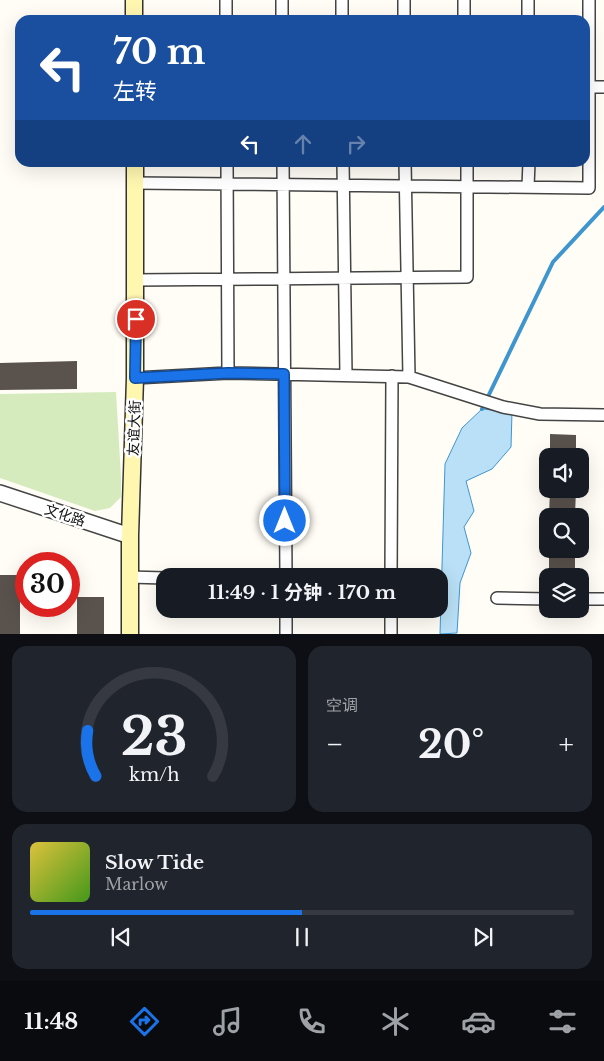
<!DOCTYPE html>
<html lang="zh">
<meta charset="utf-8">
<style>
body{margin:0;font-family:"Libre Baskerville","Noto Sans SC",serif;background:#20242c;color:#f1f3f6;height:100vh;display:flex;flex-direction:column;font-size:19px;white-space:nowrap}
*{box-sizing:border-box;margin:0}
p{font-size:16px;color:#9ea1a6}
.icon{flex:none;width:28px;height:28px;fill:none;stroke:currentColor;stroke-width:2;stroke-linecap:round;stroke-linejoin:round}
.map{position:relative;height:634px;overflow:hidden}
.panel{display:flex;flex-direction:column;gap:12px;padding:12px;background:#0d0f14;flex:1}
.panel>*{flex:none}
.top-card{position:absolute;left:15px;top:15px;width:575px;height:152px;border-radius:15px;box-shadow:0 5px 20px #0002;background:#1a4fa0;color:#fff;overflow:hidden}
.fabs{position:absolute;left:539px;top:448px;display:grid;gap:10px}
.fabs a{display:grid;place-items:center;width:50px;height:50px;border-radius:10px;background:#171b24;box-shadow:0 5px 20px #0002;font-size:25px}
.speed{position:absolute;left:15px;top:552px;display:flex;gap:10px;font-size:25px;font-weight:700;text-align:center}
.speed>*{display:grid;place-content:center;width:65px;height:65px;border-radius:50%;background:#171b24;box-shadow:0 5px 20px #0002;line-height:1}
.speed .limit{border:8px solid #d22;background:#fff;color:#111}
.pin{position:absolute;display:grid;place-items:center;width:42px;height:42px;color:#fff;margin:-21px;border:2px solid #fff;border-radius:50%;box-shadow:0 1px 5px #0007}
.me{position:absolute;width:55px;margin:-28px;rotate:0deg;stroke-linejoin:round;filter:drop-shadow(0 0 4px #0008)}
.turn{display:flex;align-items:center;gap:18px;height:105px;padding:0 15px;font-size:22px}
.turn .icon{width:65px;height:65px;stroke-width:2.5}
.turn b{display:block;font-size:35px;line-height:42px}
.lanes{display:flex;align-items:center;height:48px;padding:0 15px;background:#0003;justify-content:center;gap:25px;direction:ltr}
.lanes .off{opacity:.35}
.big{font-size:38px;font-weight:700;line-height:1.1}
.panel .widget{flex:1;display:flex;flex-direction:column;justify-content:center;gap:8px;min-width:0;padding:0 18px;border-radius:15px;background:#20242c}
.panel .dial{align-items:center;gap:0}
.dial svg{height:130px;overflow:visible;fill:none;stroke:#363941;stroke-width:7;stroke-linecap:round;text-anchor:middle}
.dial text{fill:#f1f3f6;stroke:none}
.song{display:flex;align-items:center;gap:15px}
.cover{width:60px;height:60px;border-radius:8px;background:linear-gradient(135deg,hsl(50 70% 55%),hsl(100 70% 35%))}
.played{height:5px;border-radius:2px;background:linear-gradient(90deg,#1a73e8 50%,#363941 50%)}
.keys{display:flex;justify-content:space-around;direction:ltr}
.heat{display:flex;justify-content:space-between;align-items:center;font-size:28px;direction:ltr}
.panel .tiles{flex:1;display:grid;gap:12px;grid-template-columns:1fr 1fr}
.widget:last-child{grid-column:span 2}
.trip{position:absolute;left:156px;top:568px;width:292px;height:50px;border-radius:15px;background:#171b24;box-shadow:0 5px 20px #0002;font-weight:700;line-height:50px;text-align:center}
.dock{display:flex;height:80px;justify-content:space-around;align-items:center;background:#090b0e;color:#9ea1a6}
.dock .icon{width:35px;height:35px}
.dock .on{color:#1a73e8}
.dock b{font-size:22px;color:#f1f3f6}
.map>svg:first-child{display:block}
.green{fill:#d5ebbd}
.water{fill:#b9e0f7;stroke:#3f96cf}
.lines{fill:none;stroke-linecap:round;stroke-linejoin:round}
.stream{stroke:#3f96cf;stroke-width:4}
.building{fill:#5a524d}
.minor-casing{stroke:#444;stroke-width:14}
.tertiary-casing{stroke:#444;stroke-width:18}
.secondary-casing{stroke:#333;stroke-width:19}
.minor{stroke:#fff;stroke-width:11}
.tertiary{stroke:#fff;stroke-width:15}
.secondary{stroke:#fff6b0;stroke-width:16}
.route-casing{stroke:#114b97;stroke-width:12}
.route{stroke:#1a73e8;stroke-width:9}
.labels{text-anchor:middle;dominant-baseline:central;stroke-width:5;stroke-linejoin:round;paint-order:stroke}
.street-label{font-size:14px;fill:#111;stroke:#fff}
</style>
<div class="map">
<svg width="604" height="634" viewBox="0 0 604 634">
<rect width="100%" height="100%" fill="#fffdf5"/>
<path class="green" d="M116,392l5,85v20l-11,11 -15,3 -95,-33v-84z"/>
<path class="water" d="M482,409l30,3 -1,35 -19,22 -26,12 8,30 -10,16 7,26 -11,30 -3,50 -17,1 5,-170 17,-36z"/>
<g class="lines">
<path class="stream" d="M482,409l71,-147 51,-55"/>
</g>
<path class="building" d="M77,361v28l-77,1v-27z
M550,434l26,1v21h-26z
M550,489h26l-1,27h-26z
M549,549h26v27h-26z
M0,575h20v59h-20z
M77,597h27v37h-27z"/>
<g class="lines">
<g class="minor-casing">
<path id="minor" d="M226,0v20
M282,0v20
M342,0v20
M404,0v20
M464,0v20
M528,0v20
M585,87h19
M227,162l1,211
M283,162l3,414
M343,162l3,213
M405,162l4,215
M135,183l454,5v-188
M528,187l1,-25
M135,280l332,-3v-115
M135,378l93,-5 181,4 94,30 37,7 64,1
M391,576l1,-200
M129,577l36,1
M497,598l51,1
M580,599h24
M286,609v25
M391,634v-25"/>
</g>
<g class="tertiary-casing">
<path id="tertiary" d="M0,493l130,43"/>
</g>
<g class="secondary-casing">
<path id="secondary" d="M134,0v20
M130,634v-98l5,-158v-216"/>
</g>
<use href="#minor" class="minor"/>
<use href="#tertiary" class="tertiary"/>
<use href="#secondary" class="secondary"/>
</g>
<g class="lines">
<g class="route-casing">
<path id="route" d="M136,319l-1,59 93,-5 56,1 1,147"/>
</g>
<use href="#route" class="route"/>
</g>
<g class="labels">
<g class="street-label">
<text transform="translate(134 428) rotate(-88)">友谊大街</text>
<text transform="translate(65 515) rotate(18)">文化路</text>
</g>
</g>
</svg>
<div class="fabs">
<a><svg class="icon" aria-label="sound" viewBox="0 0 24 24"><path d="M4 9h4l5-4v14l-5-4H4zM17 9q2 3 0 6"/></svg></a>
<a><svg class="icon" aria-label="search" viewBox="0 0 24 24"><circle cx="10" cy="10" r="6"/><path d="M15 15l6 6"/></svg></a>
<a><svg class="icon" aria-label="layers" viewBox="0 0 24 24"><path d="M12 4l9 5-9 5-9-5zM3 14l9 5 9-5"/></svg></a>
</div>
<div class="speed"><div class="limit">30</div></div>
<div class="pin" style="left:136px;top:319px;background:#d93025"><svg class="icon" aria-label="arrive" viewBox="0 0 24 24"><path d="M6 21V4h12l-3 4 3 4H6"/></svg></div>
<svg class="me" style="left:285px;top:521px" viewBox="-20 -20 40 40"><circle r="17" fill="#1a73e8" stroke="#fff" stroke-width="3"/><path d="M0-11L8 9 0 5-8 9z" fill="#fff"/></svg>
<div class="trip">11:49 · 1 分钟 · 170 m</div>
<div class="top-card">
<div class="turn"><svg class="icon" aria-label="left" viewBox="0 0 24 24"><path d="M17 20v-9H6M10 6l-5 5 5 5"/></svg><div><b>70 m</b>左转</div></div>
<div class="lanes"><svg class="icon" aria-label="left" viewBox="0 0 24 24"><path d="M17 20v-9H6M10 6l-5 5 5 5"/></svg><svg class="icon off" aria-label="ahead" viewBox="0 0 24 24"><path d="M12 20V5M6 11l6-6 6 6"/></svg><svg class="icon off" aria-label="right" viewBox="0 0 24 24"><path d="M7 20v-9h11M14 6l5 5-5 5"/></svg></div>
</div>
</div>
<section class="panel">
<div class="tiles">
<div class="widget dial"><svg viewBox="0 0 100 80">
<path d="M14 69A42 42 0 1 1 86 69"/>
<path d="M14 69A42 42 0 0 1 9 41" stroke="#1a73e8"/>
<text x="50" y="56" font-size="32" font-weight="700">23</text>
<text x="50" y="72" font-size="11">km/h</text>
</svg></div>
<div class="widget"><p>空调</p>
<div class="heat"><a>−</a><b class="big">20°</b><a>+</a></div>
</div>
<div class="widget">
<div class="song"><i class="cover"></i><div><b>Slow Tide</b><p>Marlow</p></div></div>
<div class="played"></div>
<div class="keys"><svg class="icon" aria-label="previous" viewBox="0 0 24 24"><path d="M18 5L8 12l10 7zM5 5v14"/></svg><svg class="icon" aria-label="pause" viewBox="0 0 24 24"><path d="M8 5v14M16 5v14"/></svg><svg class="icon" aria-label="next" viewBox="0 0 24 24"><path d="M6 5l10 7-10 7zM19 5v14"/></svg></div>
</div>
</div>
</section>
<nav class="dock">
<b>11:48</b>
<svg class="icon on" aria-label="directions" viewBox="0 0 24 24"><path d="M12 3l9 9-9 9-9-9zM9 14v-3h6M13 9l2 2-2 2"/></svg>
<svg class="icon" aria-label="music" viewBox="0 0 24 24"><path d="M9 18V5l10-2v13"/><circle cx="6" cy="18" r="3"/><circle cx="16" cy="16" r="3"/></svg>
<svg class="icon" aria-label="phone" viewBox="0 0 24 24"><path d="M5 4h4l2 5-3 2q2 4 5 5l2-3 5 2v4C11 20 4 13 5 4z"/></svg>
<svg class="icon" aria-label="climate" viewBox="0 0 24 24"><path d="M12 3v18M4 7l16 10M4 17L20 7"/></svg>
<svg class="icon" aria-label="car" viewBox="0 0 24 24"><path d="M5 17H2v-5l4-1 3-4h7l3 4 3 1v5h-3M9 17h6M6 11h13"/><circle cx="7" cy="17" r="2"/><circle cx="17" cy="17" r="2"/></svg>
<svg class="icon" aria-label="filters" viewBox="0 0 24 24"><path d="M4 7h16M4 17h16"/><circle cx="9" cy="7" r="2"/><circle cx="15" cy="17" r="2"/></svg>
</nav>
